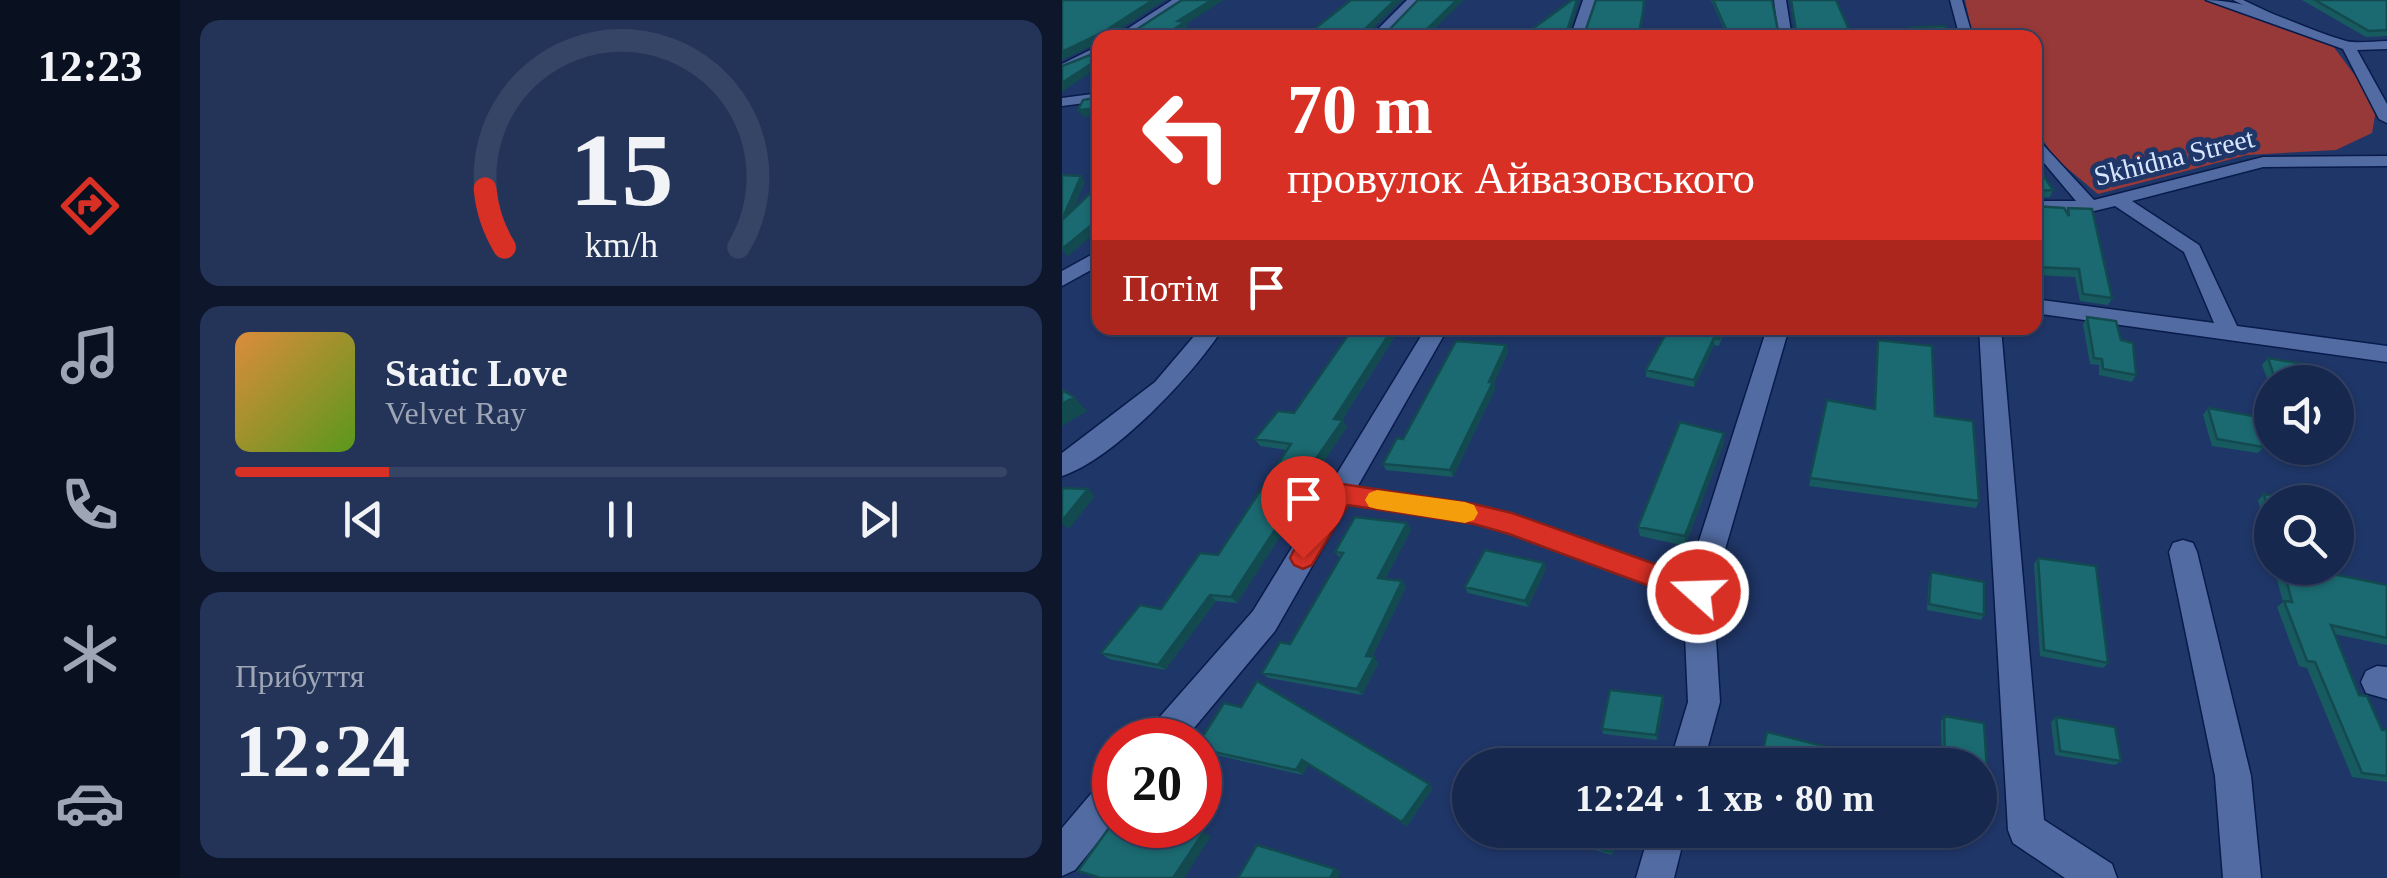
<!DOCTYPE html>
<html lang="uk">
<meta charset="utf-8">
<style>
body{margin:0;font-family:Georgia,serif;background:#243458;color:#f1f3f6;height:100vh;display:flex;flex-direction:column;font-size:38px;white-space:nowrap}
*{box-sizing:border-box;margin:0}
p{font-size:32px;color:#9ea6b6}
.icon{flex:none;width:55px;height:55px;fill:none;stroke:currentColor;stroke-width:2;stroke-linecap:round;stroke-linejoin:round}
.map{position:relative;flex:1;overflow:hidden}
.sheet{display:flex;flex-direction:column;gap:20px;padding:20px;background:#0d162b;width:882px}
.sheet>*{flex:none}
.banner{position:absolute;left:30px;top:30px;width:950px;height:305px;border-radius:20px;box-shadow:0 2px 8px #0004,0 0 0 2px #364466;background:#d93025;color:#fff;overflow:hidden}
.buttons{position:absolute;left:1192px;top:365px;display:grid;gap:20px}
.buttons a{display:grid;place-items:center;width:100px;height:100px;border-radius:50%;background:#17284e;box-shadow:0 2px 8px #0004,0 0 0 2px #364466;font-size:50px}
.speed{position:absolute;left:30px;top:718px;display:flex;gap:20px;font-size:50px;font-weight:700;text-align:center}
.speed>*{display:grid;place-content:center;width:130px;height:130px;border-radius:50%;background:#17284e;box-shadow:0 2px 8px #0004,0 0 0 2px #364466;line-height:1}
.speed .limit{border:15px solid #d22;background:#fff;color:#111}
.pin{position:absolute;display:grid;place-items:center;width:85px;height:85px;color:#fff;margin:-102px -42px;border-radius:50% 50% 50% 0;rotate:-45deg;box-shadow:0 0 10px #0007}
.pin .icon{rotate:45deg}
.me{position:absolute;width:110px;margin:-55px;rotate:290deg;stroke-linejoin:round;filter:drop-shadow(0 0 8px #0008)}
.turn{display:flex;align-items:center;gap:35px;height:210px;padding:0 30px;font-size:45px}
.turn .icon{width:130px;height:130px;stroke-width:2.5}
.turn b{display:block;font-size:70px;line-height:85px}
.then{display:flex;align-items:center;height:95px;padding:0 30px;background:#0003;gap:20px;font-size:38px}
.big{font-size:75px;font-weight:700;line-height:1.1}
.sheet .widget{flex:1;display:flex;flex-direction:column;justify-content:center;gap:15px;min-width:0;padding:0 35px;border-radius:20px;background:#243458}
.sheet .dial{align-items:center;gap:0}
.dial svg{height:260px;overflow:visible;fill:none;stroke:#364466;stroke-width:7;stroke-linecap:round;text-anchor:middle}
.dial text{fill:#f1f3f6;stroke:none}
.song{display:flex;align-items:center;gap:30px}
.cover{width:120px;height:120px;border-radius:15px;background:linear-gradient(135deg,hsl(30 70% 55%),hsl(90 70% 35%))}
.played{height:10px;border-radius:5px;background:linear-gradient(90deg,#d93025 20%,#364466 20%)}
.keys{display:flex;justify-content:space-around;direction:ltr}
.trip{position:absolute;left:390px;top:748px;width:545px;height:100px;border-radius:50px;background:#17284e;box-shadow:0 2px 8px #0004,0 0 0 2px #364466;font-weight:700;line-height:100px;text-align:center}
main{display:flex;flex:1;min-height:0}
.tab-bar{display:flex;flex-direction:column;width:180px;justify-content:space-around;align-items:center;background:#09101f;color:#9ea6b6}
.tab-bar .icon{width:70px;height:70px}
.tab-bar .on{color:#d93025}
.tab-bar b{font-size:45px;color:#f1f3f6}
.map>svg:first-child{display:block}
.green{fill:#963938}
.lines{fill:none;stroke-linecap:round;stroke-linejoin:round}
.lane-casing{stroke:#081b4a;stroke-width:3}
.street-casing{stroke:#081b4a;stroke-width:3}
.lane{fill:#526ca3;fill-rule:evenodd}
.street{fill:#526ca3;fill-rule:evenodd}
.wall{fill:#175b61}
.shaded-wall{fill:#134a4f}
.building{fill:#1b6a71;stroke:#134a4f;stroke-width:2.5}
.route{fill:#d93025;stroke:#8d1f18;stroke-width:2.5}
.slow{fill:#f59e0b}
.labels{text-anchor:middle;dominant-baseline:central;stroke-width:10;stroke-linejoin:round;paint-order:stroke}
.far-street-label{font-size:28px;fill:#d9e6ff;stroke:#1f3668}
</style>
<main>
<nav class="tab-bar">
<b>12:23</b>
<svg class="icon on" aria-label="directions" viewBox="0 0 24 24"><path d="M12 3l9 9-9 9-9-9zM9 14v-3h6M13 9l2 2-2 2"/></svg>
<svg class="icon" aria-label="music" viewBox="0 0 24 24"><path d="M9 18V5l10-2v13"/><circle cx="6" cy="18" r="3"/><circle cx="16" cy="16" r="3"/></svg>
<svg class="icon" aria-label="phone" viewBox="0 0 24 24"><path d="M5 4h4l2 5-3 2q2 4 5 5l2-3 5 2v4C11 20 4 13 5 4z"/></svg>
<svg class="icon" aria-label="climate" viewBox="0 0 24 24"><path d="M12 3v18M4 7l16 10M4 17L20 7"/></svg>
<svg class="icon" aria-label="car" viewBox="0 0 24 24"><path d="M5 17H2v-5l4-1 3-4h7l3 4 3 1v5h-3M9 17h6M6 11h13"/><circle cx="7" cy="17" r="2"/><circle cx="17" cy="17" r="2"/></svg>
</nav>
<section class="sheet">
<div class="widget dial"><svg viewBox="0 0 100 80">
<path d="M14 69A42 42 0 1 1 86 69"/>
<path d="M14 69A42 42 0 0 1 8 51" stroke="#d93025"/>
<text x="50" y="56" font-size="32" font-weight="700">15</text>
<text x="50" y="72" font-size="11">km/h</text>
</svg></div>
<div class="widget">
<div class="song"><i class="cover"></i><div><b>Static Love</b><p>Velvet Ray</p></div></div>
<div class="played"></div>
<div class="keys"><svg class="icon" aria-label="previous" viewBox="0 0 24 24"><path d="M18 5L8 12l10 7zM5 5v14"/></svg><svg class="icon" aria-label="pause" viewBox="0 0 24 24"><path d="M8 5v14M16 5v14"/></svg><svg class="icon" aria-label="next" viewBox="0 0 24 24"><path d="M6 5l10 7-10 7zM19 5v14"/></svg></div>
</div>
<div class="widget"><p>Прибуття</p><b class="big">12:24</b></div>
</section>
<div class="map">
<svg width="1325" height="878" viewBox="0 0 1325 878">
<rect width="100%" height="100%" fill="#1f3668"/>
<path class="green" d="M903,0h238l89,27 41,19 44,59 -5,28 -36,17 -89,5 -149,39 -43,-36 -20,-30 -1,-90 -61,-1z"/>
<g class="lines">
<g class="lane-casing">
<path id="lane" d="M1171,0h10l34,16 -7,2z
M280,488l132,19 38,10 192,68 3,6 -3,6 -6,2 -187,-68 -37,-10 -132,-21 -6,-1 -2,-5 2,-5z"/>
</g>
<g class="street-casing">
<path id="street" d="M110,0h14l-57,38h-16z
M345,0h13l-37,38h-14z
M521,0h12l-12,38h-13z
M712,0h12l6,38h-13z
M888,0h12l11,38h-13z
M1144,0c50,0 93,28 140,41 12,3 28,0 41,0v8l-30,1 30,54v19l-8,-4 -36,-70z
M38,45v10l-38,18v-9z
M38,93v8l-38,5v-8z
M972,135l60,65 169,-43 124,-1v10l-124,1 -131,34 67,44 38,81 150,20v16l-353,-49v-14l180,24 -30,-71 -69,-46 -25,6 -56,-1v-10h42l-42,-50z
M38,250v15l-38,21v-15z
M139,328h22c-29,46 -109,131 -161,148v-23l93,-71z
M364,328h22l-173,303 -91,109h-39l5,-12 103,-117z
M705,328h22l-76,263 7,111 -17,63h-34l19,-63 -5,-111z
M917,328h22l43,492 68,44 5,14h-52l-52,-35 -5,-13z
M1121,540l10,3 4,9 54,224 10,102h-38l-8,-102 -46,-224 4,-9z
M1315,666l10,1v32l-21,-6 -5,-11 5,-11z
M52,777v45l-39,48 -13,6v-48l39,-46z
M588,830h36l-12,48h-38z"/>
</g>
<use href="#lane" class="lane"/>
<use href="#street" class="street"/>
</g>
<path class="wall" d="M649,0h61l7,36h13l3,-3 -5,-33h46l15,34v4h-123z
M1240,0h85v36l-21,1z
M972,161l19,29 -3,7 -16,1z
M972,206l32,5 2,-3 44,90 -4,7 -28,-4 -5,-24 -41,-2z
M1025,317l34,23 15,35 -4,7 -33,-7v-10l-9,-1 -7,-40z
M291,328h47l-58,92 5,7 -40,59 3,4 -73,113 -21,-2 -51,69 -56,-11 -8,-6 60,-44 57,-54 69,-105 -27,-4 -5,-7 39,-26z
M607,328h56l-6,18 -5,-1 -20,42 -48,-10v-7z
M816,340l57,76 44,85 -3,7 -167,-22 18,-86 47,8z
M444,345l2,7 -14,31 1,6 -42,88 -67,-7 -3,-6 20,-25z
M1206,358l43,24h-39v10l-10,-27z
M1146,408l55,39 -5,6 -46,-7 -9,-31z
M662,443l-39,103 -45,-10 -2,-9z
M1202,494l8,8v56l-14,-58z
M345,523l4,7 -26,49 17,2 4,6 -34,70 6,6 -16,32 -94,-17 -6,-5 28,-29 50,-86 -5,-6z
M976,558l70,105 -5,5 -63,-12 -6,-92z
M482,563l2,6 -18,38 -60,-14 -3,-6z
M1212,568h42l1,3 70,14v60l-53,-11 25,61 23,35h5v52l-35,-5 -45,-109 -8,-2 -22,-59 6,-5z
M869,572l53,43 -3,5 -54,-10 2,-32z
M601,696l1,5 -7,39 -54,-6 -1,-5z
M882,716l40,7 4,64 -4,4 -4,-1v-25h-38l-1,-44z
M994,717l65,44 -6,4 -60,-10 -4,-33z
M138,741l233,47 -26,38 -99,-61 -5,10 -100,-23 -3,-1z
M558,830l-8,25 -61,-18 -3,-3z"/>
<path class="shaded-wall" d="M91,0h12l-54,35h-4l1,-6z
M150,0h12l-38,24 2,3 -16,11h-12l18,-17z
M333,0h7l-36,35h-2v-5z
M395,0h7l-39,38h-7z
M515,0h2l-11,38 -2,-4z
M35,35l3,7 -38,18v-8z
M38,58v8l-38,26v-9z
M38,108v7l-17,2 -5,-7z
M19,176l4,6 -18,44 -5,-6z
M38,218v11l-33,28 -5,-8z
M331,328h7l-62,98 -4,-7z
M652,338v7l-20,42v-7z
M444,345l2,7 -14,31 1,6 -42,88 -3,-7z
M12,397l13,14 -25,15v-22z
M281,420l4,7 -40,59 3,4 -73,113 -6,-6 68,-114z
M662,433v10l-39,103v-10z
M26,489l7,7 -26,33 -7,-5v-3z
M345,523l4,7 -29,54 -4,-6z
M482,563l2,6 -18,38 -3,-6z
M340,581l4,6 -36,74 -4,-5z
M148,595l6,6 -51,69 -7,-5z
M312,657l4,6 -16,32 -5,-6z
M601,696l1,5 -7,39 -1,-5z
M240,760l6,5 -5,10 -7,-5z
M367,784l4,4 -26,38 -5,-4z
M555,830h3l-8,25 -2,-3z
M141,833l8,3 -27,42h-11z
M273,869l6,3 -3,6h-8z"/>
<path class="building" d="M0,0h91l-45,29 -1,6h21l54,-35h30l-34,21 7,1 -25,16h-60v20l-38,25v-17l36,-14 -1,-17 -35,17z
M289,0h44l-31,30v5h20l34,-35h39l-39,38h-115z
M510,0h5l-11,34 18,1 12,-35h48l-1,12 -5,26h-118z
M651,0h59l7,36h13l4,-5 -5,-31h45l15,34h-13l1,4h-109z
M1253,0h72v30l-18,1z
M882,26l9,12h-38l-6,-10z
M38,65v43l-22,2 5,-10 16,-3 -1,-13h-7z
M972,161l19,29 -19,1z
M0,175l19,1 -19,44 38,-36v34l-38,31z
M972,206l30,2 5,8 -1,-8 24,1 20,89 -29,-4 -4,-25 -45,-2z
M1025,317l29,4 5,19 12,3 3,32 -33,-6 -1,-10 -8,-1z
M291,328h40l-59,91 9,1 -44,63 6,1 -74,113 -21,-2 -52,70 -57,-12 39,-48 21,4 39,-56 18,2 73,-111 -36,-5 23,-28 16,2z
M607,328h54l-4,11 -5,-1 -20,42 -48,-10z
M816,340l54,6 3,70 38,5 6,80 -169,-23 17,-78 48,9z
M394,341l50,4 -17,37h4l-43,88 -67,-6 14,-26 6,1z
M1206,358l35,6 8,18h-35z
M0,390l12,7 -12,7z
M1146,408l45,8 10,31 -46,-8z
M618,422l44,11 -39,103 -47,-9z
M0,488l26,1 -26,32z
M1202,494l32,6 1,2h-25v23z
M293,517l52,6 -29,55 24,3 -36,75 8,1 -17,32 -95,-16 18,-31 10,2 53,-91 -8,-1z
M423,550l59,13 -19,38 -60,-14z
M976,558l58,8 12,97 -64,-13z
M1221,568h33l1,3 70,14v53l-56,-13 28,70 8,1 15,34h5v46l-25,-3 -47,-111 -8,-1 -23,-60 8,1z
M869,572l53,10v33l-55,-11z
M195,681l172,103 -27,38 -100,-62 -6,10 -96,-21v-8l24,-38 17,4z
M548,690l53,6 -7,39 -54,-6z
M882,716l40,7 4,64 -8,-2v-20h-35z
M994,717l59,10 6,34 -61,-10z
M705,732l76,19 -2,14h-81z
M52,821v4h64l25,8 -30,45h-72l-23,-7z
M488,830h67l-7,22 -62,-18z
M195,845l78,24 -5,9h-92z"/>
<path class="route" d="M280,484l132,20 38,9 196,70 3,9 -3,8 -10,4 -189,-70 -35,-10 -126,-19 -36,60 -9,4 -9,-4 -4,-7 4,-8 39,-63z"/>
<path class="slow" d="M315,490l88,12 9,3 4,8 -4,7 -9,3 -88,-14 -8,-2 -4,-7 4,-7z"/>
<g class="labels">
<g class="far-street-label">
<text transform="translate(1112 157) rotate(-14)">Skhidna Street</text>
</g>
</g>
</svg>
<div class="buttons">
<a><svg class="icon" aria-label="sound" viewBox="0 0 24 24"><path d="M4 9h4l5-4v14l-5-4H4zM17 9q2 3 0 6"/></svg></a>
<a><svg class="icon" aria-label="search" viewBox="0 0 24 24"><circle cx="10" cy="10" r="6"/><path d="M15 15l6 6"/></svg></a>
</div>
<div class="speed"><div class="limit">20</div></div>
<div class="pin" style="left:241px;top:558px;background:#d93025"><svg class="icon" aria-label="arrive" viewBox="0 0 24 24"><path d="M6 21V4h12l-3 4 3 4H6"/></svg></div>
<svg class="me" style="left:636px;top:592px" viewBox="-20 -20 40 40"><circle r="17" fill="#d93025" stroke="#fff" stroke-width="3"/><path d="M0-11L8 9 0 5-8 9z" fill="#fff"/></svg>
<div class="trip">12:24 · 1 хв · 80 m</div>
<div class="banner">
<div class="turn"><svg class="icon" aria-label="left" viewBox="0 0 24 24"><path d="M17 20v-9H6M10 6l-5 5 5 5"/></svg><div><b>70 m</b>провулок Айвазовського</div></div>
<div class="then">Потім<svg class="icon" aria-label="arrive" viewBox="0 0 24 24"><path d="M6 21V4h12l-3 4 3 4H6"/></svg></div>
</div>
</div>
</main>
